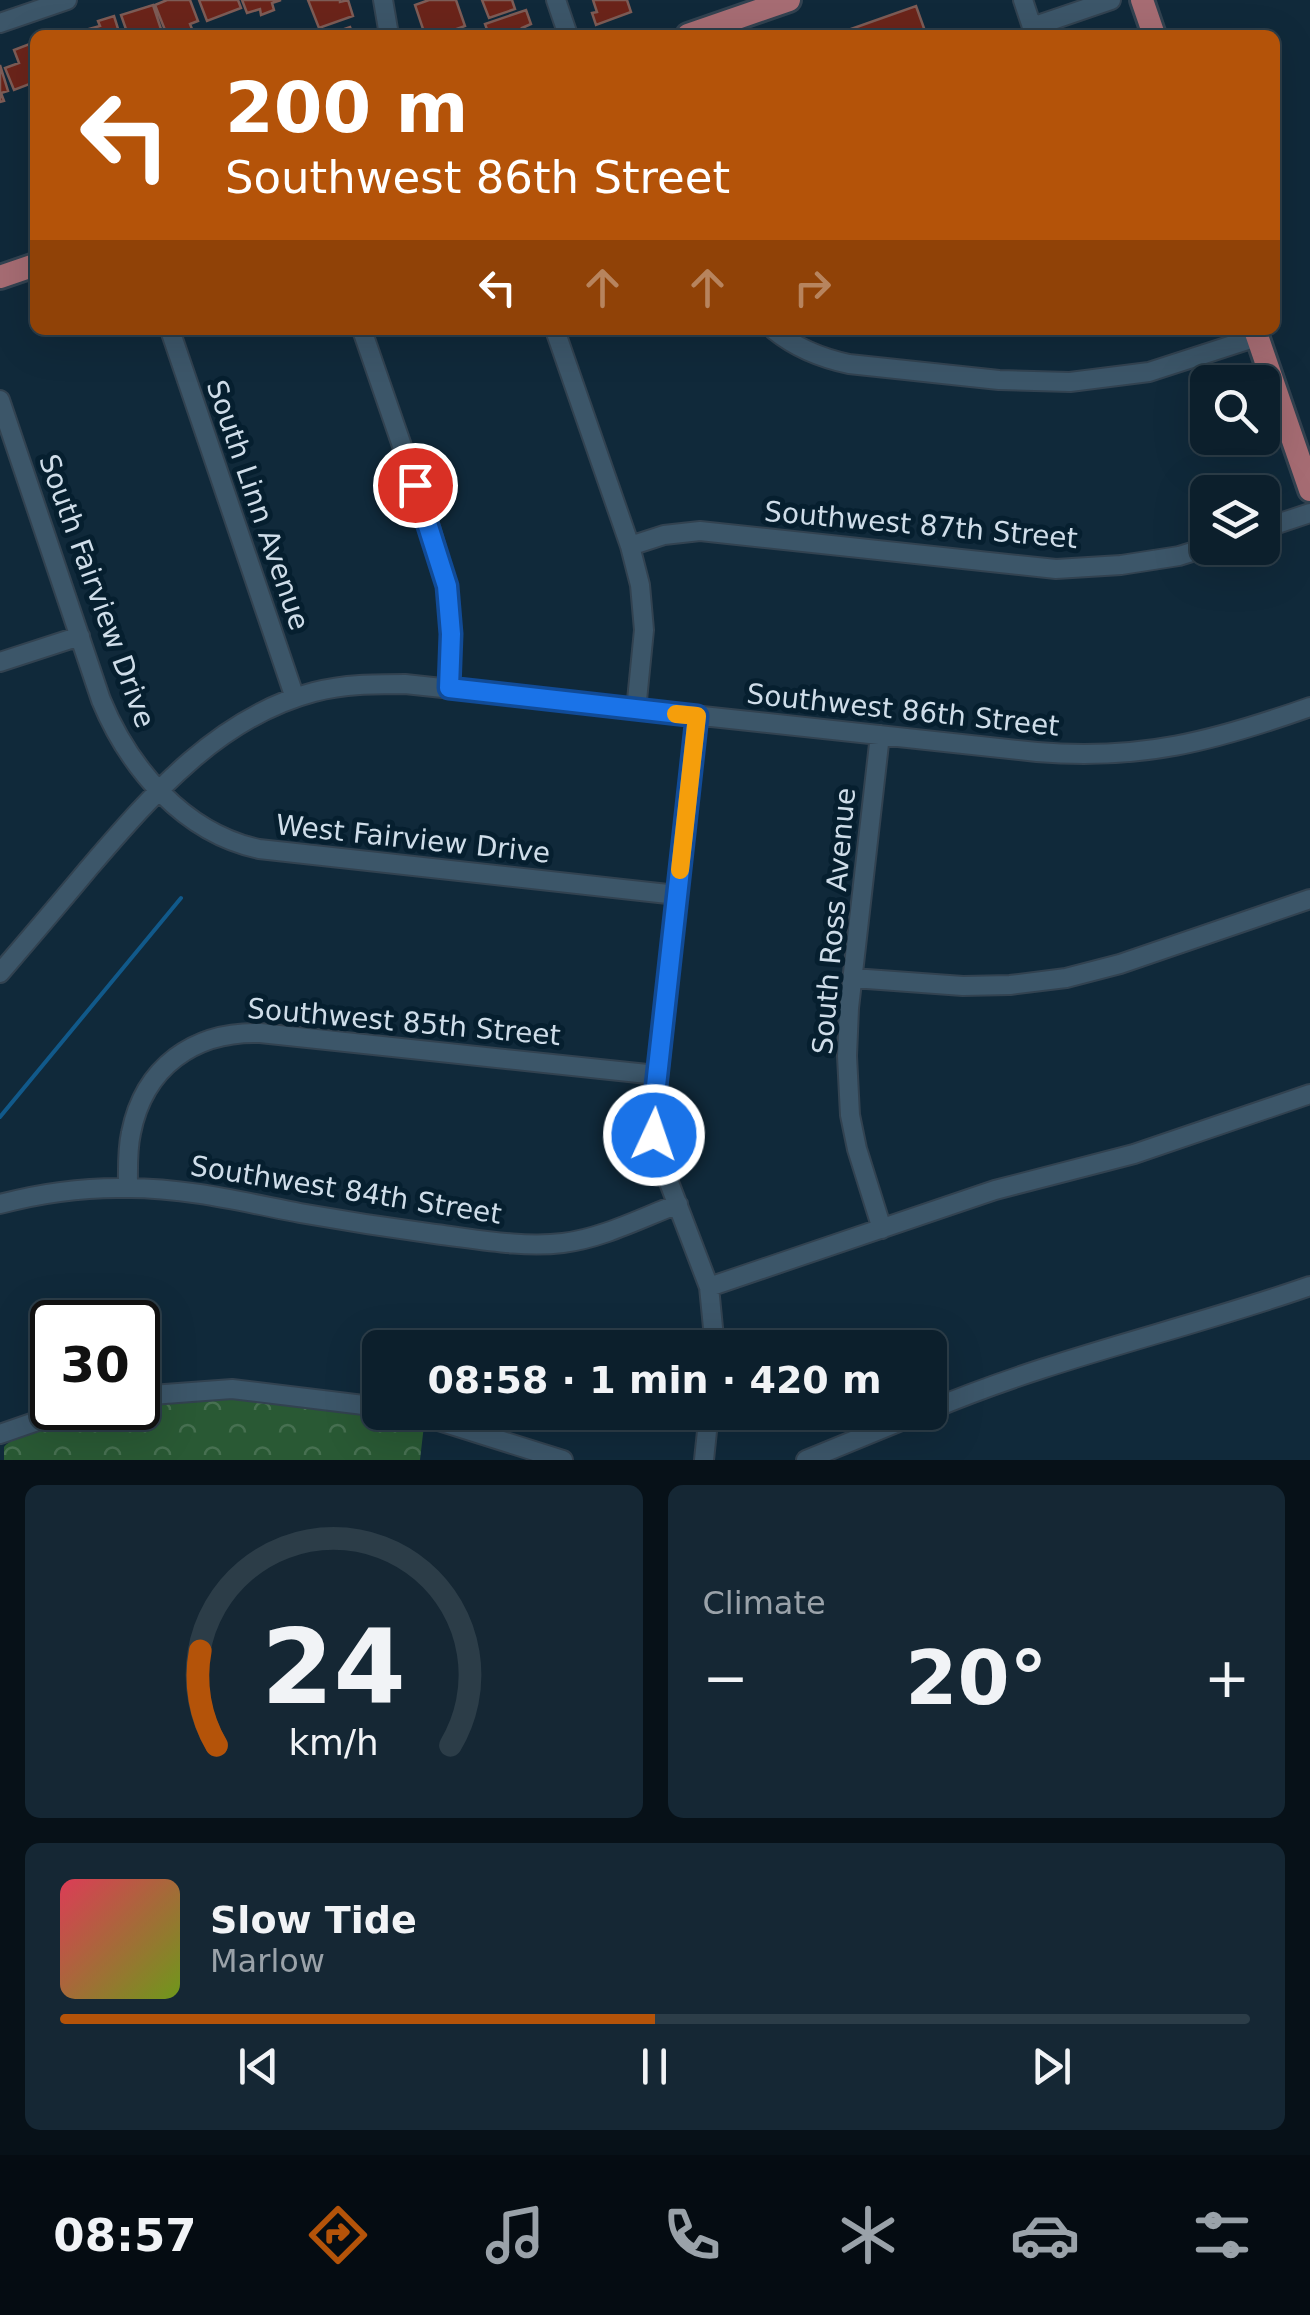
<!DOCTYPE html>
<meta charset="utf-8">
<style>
body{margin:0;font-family:"DejaVu Sans",sans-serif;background:#152734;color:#f1f3f6;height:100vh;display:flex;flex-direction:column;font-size:38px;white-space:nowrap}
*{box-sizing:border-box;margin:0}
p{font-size:32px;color:#9aa2a9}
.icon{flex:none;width:55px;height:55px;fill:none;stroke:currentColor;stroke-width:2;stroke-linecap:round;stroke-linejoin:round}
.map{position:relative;height:1460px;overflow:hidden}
.details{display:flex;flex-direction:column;gap:25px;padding:25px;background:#071118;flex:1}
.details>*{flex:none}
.hud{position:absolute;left:30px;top:30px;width:1250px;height:305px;border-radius:15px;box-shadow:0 10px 40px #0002,0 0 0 2px #2c3d48;background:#b45309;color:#fff;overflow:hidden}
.tools{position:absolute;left:1190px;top:365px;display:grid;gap:20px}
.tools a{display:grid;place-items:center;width:90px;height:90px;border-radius:15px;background:#0c1f2c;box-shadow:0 10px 40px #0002,0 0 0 2px #2c3d48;font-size:50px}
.speed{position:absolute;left:30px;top:1300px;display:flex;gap:20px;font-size:50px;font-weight:700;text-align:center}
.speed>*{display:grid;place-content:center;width:130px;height:130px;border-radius:50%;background:#0c1f2c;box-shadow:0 10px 40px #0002,0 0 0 2px #2c3d48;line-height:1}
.speed .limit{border:5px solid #111;border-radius:15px;background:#fff;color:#111}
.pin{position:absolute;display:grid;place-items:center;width:85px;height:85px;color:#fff;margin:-42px;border:5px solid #fff;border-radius:50%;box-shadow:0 2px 10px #0007}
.me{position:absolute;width:110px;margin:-55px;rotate:3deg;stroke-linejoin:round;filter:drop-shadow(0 0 8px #0008)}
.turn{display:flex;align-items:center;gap:35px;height:210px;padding:0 30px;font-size:45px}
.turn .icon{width:130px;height:130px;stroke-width:2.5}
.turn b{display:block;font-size:70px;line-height:85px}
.lanes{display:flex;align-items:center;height:95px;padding:0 30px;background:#0003;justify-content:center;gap:50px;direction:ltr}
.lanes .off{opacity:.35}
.big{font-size:75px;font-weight:800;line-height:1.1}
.details .widget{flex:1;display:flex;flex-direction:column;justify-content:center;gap:15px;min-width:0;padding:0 35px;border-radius:15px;background:#152734}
.details .dial{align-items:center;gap:0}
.dial svg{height:260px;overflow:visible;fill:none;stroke:#2c3d48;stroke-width:7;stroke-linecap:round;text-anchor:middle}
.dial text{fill:#f1f3f6;stroke:none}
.song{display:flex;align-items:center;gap:30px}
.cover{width:120px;height:120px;border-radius:15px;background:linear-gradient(135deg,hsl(350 70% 55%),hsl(80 70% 35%))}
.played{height:10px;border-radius:5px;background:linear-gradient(90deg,#b45309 50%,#2c3d48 50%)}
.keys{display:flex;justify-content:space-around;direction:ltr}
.heat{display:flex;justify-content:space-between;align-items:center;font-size:55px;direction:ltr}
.details .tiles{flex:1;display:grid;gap:25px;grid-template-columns:1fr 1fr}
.widget:last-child{grid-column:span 2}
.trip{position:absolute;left:362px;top:1330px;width:585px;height:100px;border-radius:15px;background:#0c1f2c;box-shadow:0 10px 40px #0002,0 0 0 2px #2c3d48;font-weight:800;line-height:100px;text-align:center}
.menu{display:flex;height:160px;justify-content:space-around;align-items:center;background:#050c12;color:#9aa2a9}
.menu .icon{width:70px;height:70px}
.menu .active{color:#b45309}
.menu b{font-size:45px;color:#f1f3f6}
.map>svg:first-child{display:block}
.forest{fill:url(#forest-crowns)}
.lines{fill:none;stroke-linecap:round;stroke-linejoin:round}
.stream{stroke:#11598a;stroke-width:4}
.building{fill:#6b241a;stroke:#7d5c56;stroke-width:2.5}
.minor-casing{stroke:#324250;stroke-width:22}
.major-casing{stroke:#324250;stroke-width:28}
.minor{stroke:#3c5669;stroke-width:18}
.major{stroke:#a66c73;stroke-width:22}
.route-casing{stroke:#114b97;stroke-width:25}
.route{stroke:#1a73e8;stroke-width:18}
.slow{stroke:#f59e0b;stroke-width:18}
.labels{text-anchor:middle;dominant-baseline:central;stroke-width:10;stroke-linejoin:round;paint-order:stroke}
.street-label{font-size:28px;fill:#cfdde9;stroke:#061f2f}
</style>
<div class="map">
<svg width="1310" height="1460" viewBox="0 0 1310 1460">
<defs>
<pattern id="forest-crowns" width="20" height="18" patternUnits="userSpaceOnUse" patternTransform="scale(2.5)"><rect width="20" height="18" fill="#295934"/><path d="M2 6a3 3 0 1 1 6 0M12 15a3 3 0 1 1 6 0" fill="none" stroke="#477051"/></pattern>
</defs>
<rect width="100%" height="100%" fill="#10293a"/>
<path class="forest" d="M203,1398c72,1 151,10 221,27l-4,35h-416v-13c13,-16 86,-36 108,-39 9,-1 17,0 26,0v-3z"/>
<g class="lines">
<path class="stream" d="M0,1117l181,-219"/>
</g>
<path class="building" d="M167,0h23l8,21 -8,3 2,5 -10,4 1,2h-16l-12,-30z
M199,0h39l3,8 -34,13z
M242,0h39l-9,3 2,7 -13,5 -1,-6 -13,4z
M308,0h32v2l8,-2 5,16 -34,12z
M429,0h27l9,26 -25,9h-15l-10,-30z
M482,0h30l3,9 -26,9z
M593,0h34l4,12 -35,13 -4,-12 5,-1z
M153,5l10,30h-35l-7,-20z
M916,6l9,25 -11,4h-80z
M526,10l5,14 -9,4 3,7h-36l-4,-11z
M114,16l6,19h-37l-1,-4 18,-5 -2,-5z
M350,27l3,8h-26z
M32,43l3,8v31l-21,8 -9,-22 14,-5 -5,-13z
M0,65l8,26 -7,2 3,8 -4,1z"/>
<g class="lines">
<g class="minor-casing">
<path id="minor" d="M383,0l6,35
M556,0l12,35
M1023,0l9,27 79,-27
M0,23l67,-23
M170,330l125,368
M362,330l68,197 17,59 4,48 -2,54
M555,330l75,216 10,39 4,45 -8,80
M774,330c22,18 47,28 75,34l150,16 71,2 79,-10 108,-35
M0,400l101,300c28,68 83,133 158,149l418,46
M1262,529l48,-16
M630,546l34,-11 36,-4 356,38 65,-4 58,-9 29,-9
M0,662l80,-26
M697,717l-44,407 4,27 52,136 6,61
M880,735l-31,273 -2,48 3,59 7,34 25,80
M0,973c30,-35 60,-70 89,-105 62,-72 129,-151 225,-176 31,-8 60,-8 91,-8l632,68c103,9 177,-11 273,-45
M853,978l110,8 47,-1 56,-7 54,-14 190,-65
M128,1188c0,-18 -1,-37 3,-55 13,-66 63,-102 129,-100l397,42
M0,1204c41,-11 85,-17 128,-16 58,0 115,14 172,25 45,8 90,15 135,21 42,5 86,14 128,9 40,-5 78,-25 115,-39
M709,1287l286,-97 139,-36 176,-60
M138,1396l94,-7 148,18
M930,1410c123,-52 254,-80 380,-124
M410,1412l153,48
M0,1434l75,-26
M704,1460l5,-48
M806,1460l117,-48"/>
</g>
<g class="major-casing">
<path id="major" d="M1142,0l12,35
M688,35l101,-35
M0,277l35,-12
M1255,330l55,160"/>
</g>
<use href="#minor" class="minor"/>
<use href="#major" class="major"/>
</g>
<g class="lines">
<g class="route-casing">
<path id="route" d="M415,485l32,101 4,48 -2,54 248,28 -43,388v31"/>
</g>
<use href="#route" class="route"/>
<path class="slow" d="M676,714l21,2 -17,154"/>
</g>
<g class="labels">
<g class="street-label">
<text transform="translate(258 505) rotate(71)">South Linn Avenue</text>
<text transform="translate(921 525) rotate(5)">Southwest 87th Street</text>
<text transform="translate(97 591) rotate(70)">South Fairview Drive</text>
<text transform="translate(903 710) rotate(6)">Southwest 86th Street</text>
<text transform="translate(413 839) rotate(6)">West Fairview Drive</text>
<text transform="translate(834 921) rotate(-85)">South Ross Avenue</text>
<text transform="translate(404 1022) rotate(5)">Southwest 85th Street</text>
<text transform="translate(346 1190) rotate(9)">Southwest 84th Street</text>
</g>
</g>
</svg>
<div class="tools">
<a><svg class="icon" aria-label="search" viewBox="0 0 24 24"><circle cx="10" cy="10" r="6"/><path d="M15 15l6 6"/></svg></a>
<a><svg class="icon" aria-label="layers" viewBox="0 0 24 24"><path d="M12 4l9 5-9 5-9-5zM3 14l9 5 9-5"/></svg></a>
</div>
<div class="speed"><div class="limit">30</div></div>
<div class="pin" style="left:415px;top:485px;background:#d93025"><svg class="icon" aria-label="arrive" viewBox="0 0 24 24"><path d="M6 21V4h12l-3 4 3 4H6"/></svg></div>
<svg class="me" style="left:654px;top:1135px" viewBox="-20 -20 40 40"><circle r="17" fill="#1a73e8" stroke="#fff" stroke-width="3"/><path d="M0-11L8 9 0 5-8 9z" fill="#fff"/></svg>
<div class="trip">08:58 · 1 min · 420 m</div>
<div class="hud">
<div class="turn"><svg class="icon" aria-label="left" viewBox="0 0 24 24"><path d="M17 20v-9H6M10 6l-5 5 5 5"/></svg><div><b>200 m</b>Southwest 86th Street</div></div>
<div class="lanes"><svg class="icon" aria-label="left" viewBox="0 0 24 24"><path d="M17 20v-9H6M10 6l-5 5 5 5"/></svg><svg class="icon off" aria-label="ahead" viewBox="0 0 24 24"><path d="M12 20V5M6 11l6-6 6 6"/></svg><svg class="icon off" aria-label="ahead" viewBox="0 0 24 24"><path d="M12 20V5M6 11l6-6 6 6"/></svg><svg class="icon off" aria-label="right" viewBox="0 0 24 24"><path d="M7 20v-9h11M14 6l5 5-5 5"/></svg></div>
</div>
</div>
<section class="details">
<div class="tiles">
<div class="widget dial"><svg viewBox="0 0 100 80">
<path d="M14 69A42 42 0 1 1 86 69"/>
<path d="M14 69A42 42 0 0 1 9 40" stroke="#b45309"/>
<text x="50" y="56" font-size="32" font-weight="700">24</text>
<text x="50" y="72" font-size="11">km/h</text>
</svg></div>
<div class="widget"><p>Climate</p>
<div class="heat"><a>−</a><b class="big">20°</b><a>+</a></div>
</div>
<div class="widget">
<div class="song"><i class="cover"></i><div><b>Slow Tide</b><p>Marlow</p></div></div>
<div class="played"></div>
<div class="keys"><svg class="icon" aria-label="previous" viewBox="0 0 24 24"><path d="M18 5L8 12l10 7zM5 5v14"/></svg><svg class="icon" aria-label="pause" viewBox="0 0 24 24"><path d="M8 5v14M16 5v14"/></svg><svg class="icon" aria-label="next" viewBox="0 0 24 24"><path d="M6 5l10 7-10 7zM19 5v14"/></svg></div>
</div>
</div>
</section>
<nav class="menu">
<b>08:57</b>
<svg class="icon active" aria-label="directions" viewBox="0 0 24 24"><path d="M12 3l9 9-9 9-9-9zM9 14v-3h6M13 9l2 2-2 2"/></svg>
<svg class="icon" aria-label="music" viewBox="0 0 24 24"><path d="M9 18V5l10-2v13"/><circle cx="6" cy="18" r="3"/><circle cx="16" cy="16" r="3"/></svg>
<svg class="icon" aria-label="phone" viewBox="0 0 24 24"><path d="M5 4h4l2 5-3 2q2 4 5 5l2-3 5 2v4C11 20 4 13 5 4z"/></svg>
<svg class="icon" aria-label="climate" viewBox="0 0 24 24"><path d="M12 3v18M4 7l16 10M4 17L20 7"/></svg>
<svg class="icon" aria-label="car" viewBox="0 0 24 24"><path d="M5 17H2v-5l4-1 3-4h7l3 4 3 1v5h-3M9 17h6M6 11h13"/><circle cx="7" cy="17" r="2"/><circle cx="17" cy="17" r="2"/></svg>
<svg class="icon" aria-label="filters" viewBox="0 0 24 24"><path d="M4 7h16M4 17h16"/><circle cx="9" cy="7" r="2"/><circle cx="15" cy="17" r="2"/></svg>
</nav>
